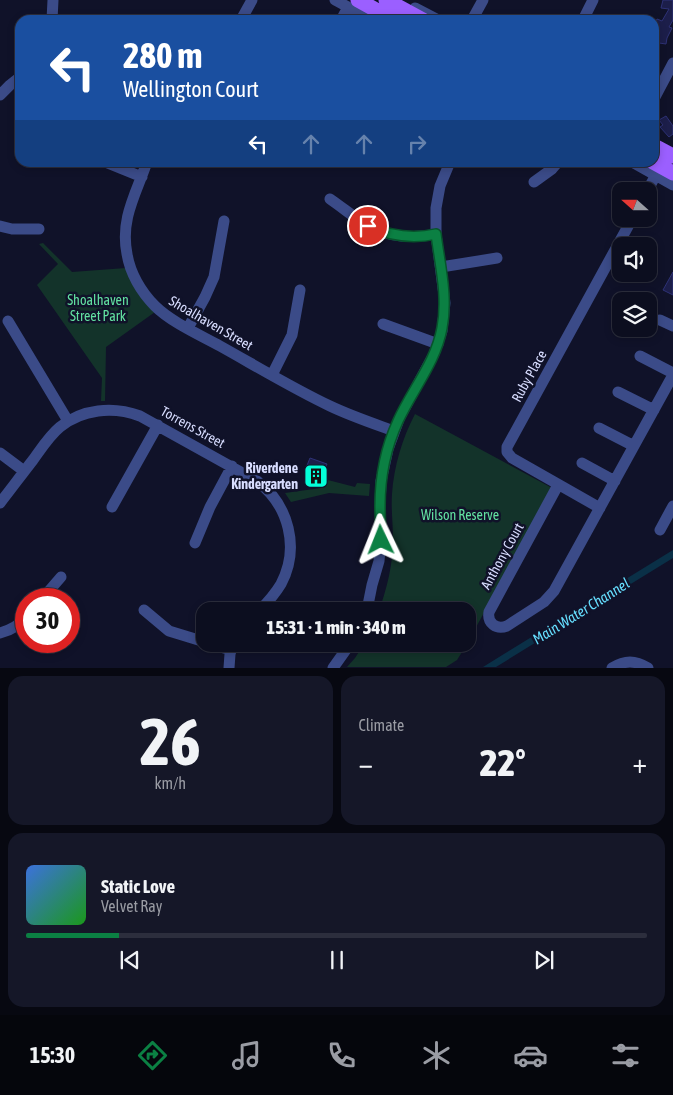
<!DOCTYPE html>
<meta charset="utf-8">
<style>
body{margin:0;font-family:"Asap Condensed",sans-serif;background:#151728;color:#f1f3f6;height:100vh;display:flex;flex-direction:column;font-size:19px;white-space:nowrap}
*{box-sizing:border-box;margin:0}
p{font-size:16px;color:#9a9ca4}
.icon{flex:none;width:28px;height:28px;fill:none;stroke:currentColor;stroke-width:2;stroke-linecap:round;stroke-linejoin:round}
.map{position:relative;height:668px;overflow:hidden}
.side{display:flex;flex-direction:column;gap:8px;padding:8px;background:#070811;flex:1}
.side>*{flex:none}
.hud{position:absolute;left:15px;top:15px;width:644px;height:152px;border-radius:15px;box-shadow:0 2px 8px #0003,0 0 0 1px #2c2e3d;background:#1a4fa0;color:#fff;overflow:hidden}
.needle{width:32px;rotate:291deg}
.fabs{position:absolute;left:612px;top:182px;display:grid;gap:10px}
.fabs a{display:grid;place-items:center;width:45px;height:45px;border-radius:10px;background:#0c0e1f;box-shadow:0 2px 8px #0003,0 0 0 1px #2c2e3d;font-size:25px}
.speed{position:absolute;left:15px;top:588px;display:flex;gap:10px;font-size:25px;font-weight:700;text-align:center}
.speed>*{display:grid;place-content:center;width:65px;height:65px;border-radius:50%;background:#0c0e1f;box-shadow:0 2px 8px #0003,0 0 0 1px #2c2e3d;line-height:1}
.speed .limit{border:8px solid #d22;background:#fff;color:#111}
.pin{position:absolute;display:grid;place-items:center;width:42px;height:42px;color:#fff;margin:-21px;border:2px solid #fff;border-radius:50%;box-shadow:0 1px 5px #0007}
.me{position:absolute;width:55px;margin:-28px;rotate:358deg;stroke-linejoin:round;filter:drop-shadow(0 0 4px #0008)}
.turn{display:flex;align-items:center;gap:18px;height:105px;padding:0 25px;font-size:22px}
.turn .icon{width:65px;height:65px;stroke-width:2.5}
.turn b{display:block;font-size:35px;line-height:42px}
.lanes{display:flex;align-items:center;height:48px;padding:0 25px;background:#0003;justify-content:center;gap:25px;direction:ltr}
.lanes .off{opacity:.35}
.big{font-size:38px;font-weight:800;line-height:1.1}
.side .tile{flex:1;display:flex;flex-direction:column;justify-content:center;gap:8px;min-width:0;padding:0 18px;border-radius:15px;background:#151728}
.side .dial{align-items:center;gap:0}
.dial b{font-size:65px;line-height:1}
.song{display:flex;align-items:center;gap:15px}
.cover{width:60px;height:60px;border-radius:8px;background:linear-gradient(135deg,hsl(220 70% 55%),hsl(120 70% 35%))}
.played{height:5px;border-radius:2px;background:linear-gradient(90deg,#0b8043 15%,#2c2e3d 15%)}
.keys{display:flex;justify-content:space-around;direction:ltr}
.heat{display:flex;justify-content:space-between;align-items:center;font-size:28px;direction:ltr}
.side .tiles{flex:1;display:grid;gap:8px;grid-template-columns:1fr 1fr}
.tile:last-child{grid-column:span 2}
.trip{position:absolute;left:196px;top:602px;width:280px;height:50px;border-radius:15px;background:#0c0e1f;box-shadow:0 2px 8px #0003,0 0 0 1px #2c2e3d;font-weight:800;line-height:50px;text-align:center}
.tabs{display:flex;height:80px;justify-content:space-around;align-items:center;background:#05060c;color:#9a9ca4}
.tabs .icon{width:35px;height:35px}
.tabs .active{color:#0b8043}
.tabs b{font-size:22px;color:#f1f3f6}
.map>svg:first-child{display:block}
.green{fill:#13332a}
.water{fill:#0a3047}
.building{fill:#1c1e4a;stroke:#2e3276}
.lines{fill:none;stroke-linecap:round;stroke-linejoin:round}
.minor{stroke:#3b4b88;stroke-width:11}
.major{stroke:#9b5fff;stroke-width:15}
.route-casing{stroke:#07532c;stroke-width:12}
.route{stroke:#0b8043;stroke-width:9}
.labels{text-anchor:middle;dominant-baseline:central;stroke-width:5;stroke-linejoin:round;paint-order:stroke}
.park-label{font-size:14px;fill:#62e1a1;stroke:#101229}
.street-label{font-size:14px;fill:#d8ddff;stroke:#101229}
.poi-label{font-size:14px;font-weight:bold;fill:#d8ddff;stroke:#101229;text-anchor:end}
.water-label{font-size:15px;font-style:italic;fill:#66dfff;stroke:#101229}
</style>
<div class="map">
<svg width="673" height="668" viewBox="0 0 673 668">
<rect width="100%" height="100%" fill="#101229"/>
<path class="green" d="M43,243l29,29 54,-4 29,44 -49,35 -1,54h-4l1,-23 -65,-93 21,-21 -19,-20z
M415,414l137,74 -84,154v-31h-89c8,-23 14,-47 14,-71 0,-15 -2,-31 -1,-46 2,-28 10,-55 23,-80z
M324,479l31,8 2,-4 13,1 -1,12 -40,-3 -38,9 -6,-9 36,-5z
M364,644h103l-10,16 -11,7h-99l8,-9z"/>
<path class="water" d="M673,550v8l-177,109h-13z"/>
<path class="building" d="M663,0h10v20l-4,7 3,1 -5,10 -1,6 -7,-1v2l-5,-1v-19l3,-6 5,2 7,-12 -8,-1z
M666,116l7,10v8l-4,3 -9,-10 3,-2 -4,-5z
M673,272v23l-10,-5z
M310,458l17,6 -2,4 2,1 -7,18 -15,-5 4,-13 -3,-1z"/>
<g class="lines">
<path class="minor" d="M335,0l37,20
M415,8l23,12
M52,20l1,-20
M241,20l11,-20
M341,20l7,-13
M472,20l11,-20
M583,20l10,-20
M0,95l10,-10 10,-8
M654,99l19,-36
M105,162l37,15
M147,162c-11,32 -27,57 -20,92 3,19 14,38 28,52 16,16 45,29 65,40 36,20 72,42 110,60 21,10 42,17 64,25
M632,162l41,23
M534,182l18,-13 6,-7
M647,191l9,-16
M330,199c13,9 25,19 38,27 20,11 46,13 68,8
M0,226l12,3h27
M441,267l56,-9
M660,320l13,6
M8,321l60,100
M383,324l55,20
M188,328l17,-31 9,-20 10,-56
M640,356l33,17
M272,375l20,-40 8,-45
M618,392l36,18
M599,428l35,18
M0,453l24,18
M582,463l33,18
M558,485l-69,127c-2,11 7,18 18,14l37,-24 10,-11 119,-216
M0,503c11,-14 22,-29 33,-43 8,-11 16,-24 27,-33 22,-18 53,-21 80,-11l117,65c32,24 43,67 24,103 -6,10 -14,19 -22,27
M112,507l46,-82
M600,508l-88,-50 -5,-6v-5l125,-228
M660,530l13,-24
M195,543l15,-36 22,-41
M42,599l19,-22
M144,610l25,21 36,11
M367,610l5,-25 7,-24 2,-21 -1,-34 1,-25 7,-32 11,-30 35,-65 8,-23 3,-28 -9,-69v-26l4,-22 10,-24
M0,633c11,-3 19,-7 26,-16
M210,644l21,6
M229,668l1,-14 3,-10
M333,668l17,-24
M612,668c13,-8 23,-8 36,0"/>
<path class="major" d="M358,0l36,20
M386,0l37,20
M654,146l19,10
M653,162l20,11"/>
</g>
<g class="lines">
<g class="route-casing">
<path id="route" d="M368,226c22,10 45,13 68,8 4,31 12,63 6,94 -6,34 -30,62 -44,93 -12,26 -18,56 -18,85 0,11 1,23 1,34"/>
</g>
<use href="#route" class="route"/>
</g>
<defs>
<g id="building-square" transform="scale(1.25)"><rect x="-9" y="-9" width="18" height="18" rx="4" fill="#04ffd9" stroke="#101229"/><path d="M-4-6H4V6H1V3H-1V6H-4ZM-2.5-4.3h1.7v1.8h-1.7ZM.8-4.3h1.7v1.8H.8ZM-2.5-1h1.7V.8h-1.7ZM.8-1h1.7V.8H.8Z" fill="#111"/></g>
</defs>
<g fill-rule="evenodd">
<use href="#building-square" x="316" y="476"/>
</g>
<g class="labels">
<g class="park-label">
<text x="98" y="300">Shoalhaven<tspan x="98" dy="16">Street Park</tspan></text>
<text x="460" y="515">Wilson Reserve</text>
</g>
<g class="street-label">
<text transform="translate(211 323) rotate(30)">Shoalhaven Street</text>
<text transform="translate(529 376) rotate(-61)">Ruby Place</text>
<text transform="translate(193 427) rotate(29)">Torrens Street</text>
<text transform="translate(502 556) rotate(-61)">Anthony Court</text>
</g>
<g class="poi-label">
<text x="298" y="468">Riverdene<tspan x="298" dy="16">Kindergarten</tspan></text>
</g>
<g class="water-label">
<text transform="translate(581 611) rotate(-32)">Main Water Channel</text>
</g>
</g>
</svg>
<div class="fabs">
<a><svg class="needle" viewBox="-14 -14 28 28"><path d="M0-13l5 13h-10z" fill="#e53935"/><path d="M0 13l5-13h-10z" fill="#9a9ca4"/></svg></a>
<a><svg class="icon" aria-label="sound" viewBox="0 0 24 24"><path d="M4 9h4l5-4v14l-5-4H4zM17 9q2 3 0 6"/></svg></a>
<a><svg class="icon" aria-label="layers" viewBox="0 0 24 24"><path d="M12 4l9 5-9 5-9-5zM3 14l9 5 9-5"/></svg></a>
</div>
<div class="speed"><div class="limit">30</div></div>
<div class="pin" style="left:368px;top:226px;background:#d93025"><svg class="icon" aria-label="arrive" viewBox="0 0 24 24"><path d="M6 21V4h12l-3 4 3 4H6"/></svg></div>
<svg class="me" style="left:381px;top:540px" viewBox="-20 -20 40 40"><path d="M0-17L14 15 0 8-14 15z" fill="#0b8043" stroke="#fff" stroke-width="4"/></svg>
<div class="trip">15:31 · 1 min · 340 m</div>
<div class="hud">
<div class="turn"><svg class="icon" aria-label="left" viewBox="0 0 24 24"><path d="M17 20v-9H6M10 6l-5 5 5 5"/></svg><div><b>280 m</b>Wellington Court</div></div>
<div class="lanes"><svg class="icon" aria-label="left" viewBox="0 0 24 24"><path d="M17 20v-9H6M10 6l-5 5 5 5"/></svg><svg class="icon off" aria-label="ahead" viewBox="0 0 24 24"><path d="M12 20V5M6 11l6-6 6 6"/></svg><svg class="icon off" aria-label="ahead" viewBox="0 0 24 24"><path d="M12 20V5M6 11l6-6 6 6"/></svg><svg class="icon off" aria-label="right" viewBox="0 0 24 24"><path d="M7 20v-9h11M14 6l5 5-5 5"/></svg></div>
</div>
</div>
<section class="side">
<div class="tiles">
<div class="tile dial"><b>26</b><p>km/h</p></div>
<div class="tile"><p>Climate</p>
<div class="heat"><a>−</a><b class="big">22°</b><a>+</a></div>
</div>
<div class="tile">
<div class="song"><i class="cover"></i><div><b>Static Love</b><p>Velvet Ray</p></div></div>
<div class="played"></div>
<div class="keys"><svg class="icon" aria-label="previous" viewBox="0 0 24 24"><path d="M18 5L8 12l10 7zM5 5v14"/></svg><svg class="icon" aria-label="pause" viewBox="0 0 24 24"><path d="M8 5v14M16 5v14"/></svg><svg class="icon" aria-label="next" viewBox="0 0 24 24"><path d="M6 5l10 7-10 7zM19 5v14"/></svg></div>
</div>
</div>
</section>
<nav class="tabs">
<b>15:30</b>
<svg class="icon active" aria-label="directions" viewBox="0 0 24 24"><path d="M12 3l9 9-9 9-9-9zM9 14v-3h6M13 9l2 2-2 2"/></svg>
<svg class="icon" aria-label="music" viewBox="0 0 24 24"><path d="M9 18V5l10-2v13"/><circle cx="6" cy="18" r="3"/><circle cx="16" cy="16" r="3"/></svg>
<svg class="icon" aria-label="phone" viewBox="0 0 24 24"><path d="M5 4h4l2 5-3 2q2 4 5 5l2-3 5 2v4C11 20 4 13 5 4z"/></svg>
<svg class="icon" aria-label="climate" viewBox="0 0 24 24"><path d="M12 3v18M4 7l16 10M4 17L20 7"/></svg>
<svg class="icon" aria-label="car" viewBox="0 0 24 24"><path d="M5 17H2v-5l4-1 3-4h7l3 4 3 1v5h-3M9 17h6M6 11h13"/><circle cx="7" cy="17" r="2"/><circle cx="17" cy="17" r="2"/></svg>
<svg class="icon" aria-label="filters" viewBox="0 0 24 24"><path d="M4 7h16M4 17h16"/><circle cx="9" cy="7" r="2"/><circle cx="15" cy="17" r="2"/></svg>
</nav>
